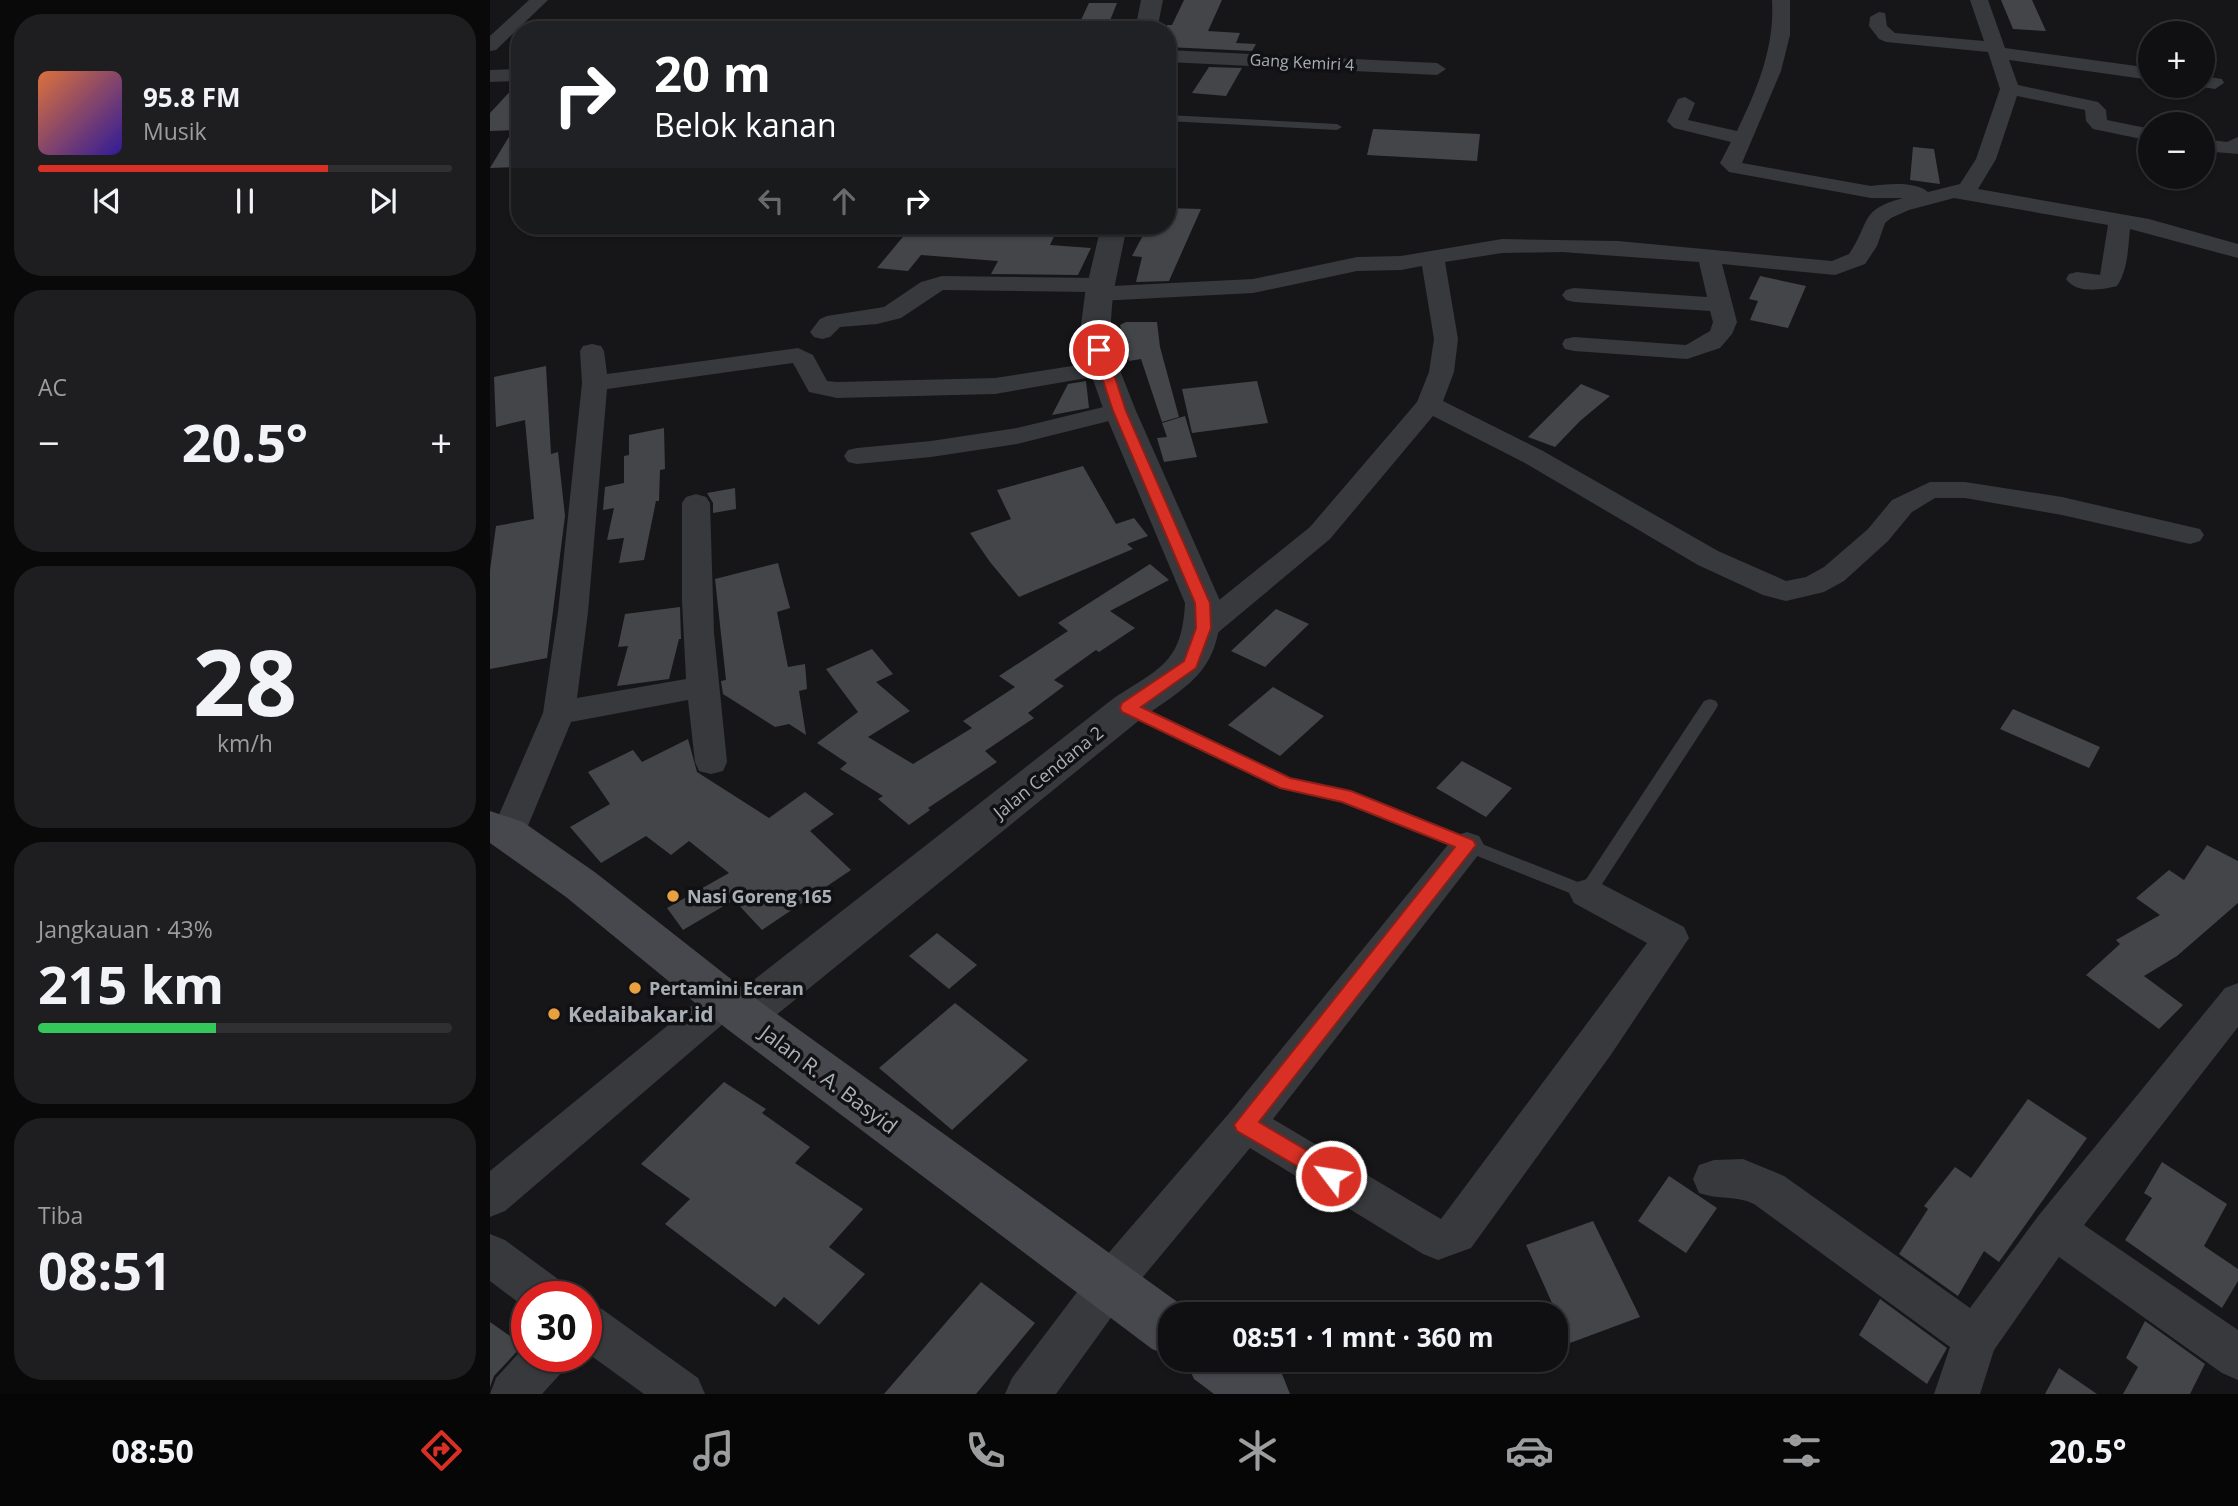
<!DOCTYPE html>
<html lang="id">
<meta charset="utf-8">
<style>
body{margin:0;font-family:"Open Sans",sans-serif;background:#1e1e20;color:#f1f3f6;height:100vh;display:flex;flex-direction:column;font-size:26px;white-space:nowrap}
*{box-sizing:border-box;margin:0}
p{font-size:23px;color:#9c9d9f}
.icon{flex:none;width:38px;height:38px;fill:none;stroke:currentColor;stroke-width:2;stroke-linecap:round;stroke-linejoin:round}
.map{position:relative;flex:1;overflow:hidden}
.drawer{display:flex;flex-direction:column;gap:14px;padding:14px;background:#09090a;width:490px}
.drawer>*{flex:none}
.top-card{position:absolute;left:21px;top:21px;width:665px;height:214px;border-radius:28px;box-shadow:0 2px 5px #0004,0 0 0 2px #303032;background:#202124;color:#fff;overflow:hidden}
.tools{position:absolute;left:1648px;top:21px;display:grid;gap:14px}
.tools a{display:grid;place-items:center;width:77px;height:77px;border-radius:50%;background:#101012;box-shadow:0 2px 5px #0004,0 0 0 2px #303032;font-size:35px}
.speed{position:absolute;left:21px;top:1281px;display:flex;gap:14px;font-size:35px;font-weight:700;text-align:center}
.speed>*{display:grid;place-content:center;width:91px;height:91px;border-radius:50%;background:#101012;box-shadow:0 2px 5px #0004,0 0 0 2px #303032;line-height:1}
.speed .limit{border:10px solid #d22;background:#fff;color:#111}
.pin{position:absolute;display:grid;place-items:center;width:60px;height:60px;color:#fff;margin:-30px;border:4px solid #fff;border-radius:50%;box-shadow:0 2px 7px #0007}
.me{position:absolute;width:77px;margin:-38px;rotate:301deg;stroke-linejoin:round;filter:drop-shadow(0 0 5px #0008)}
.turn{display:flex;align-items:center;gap:24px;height:147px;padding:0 28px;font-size:32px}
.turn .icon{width:91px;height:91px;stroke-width:2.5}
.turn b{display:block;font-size:49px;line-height:60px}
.lanes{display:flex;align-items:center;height:66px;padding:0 28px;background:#0003;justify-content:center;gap:35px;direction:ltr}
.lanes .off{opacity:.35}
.big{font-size:52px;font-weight:700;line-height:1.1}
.drawer .card{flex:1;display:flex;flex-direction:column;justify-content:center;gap:10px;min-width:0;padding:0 24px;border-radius:28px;background:#1e1e20}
.drawer .dial{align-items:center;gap:0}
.dial b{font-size:91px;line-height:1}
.song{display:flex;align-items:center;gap:21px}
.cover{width:84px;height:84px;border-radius:10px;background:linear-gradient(135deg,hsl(20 70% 55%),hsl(250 70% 35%))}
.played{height:7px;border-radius:4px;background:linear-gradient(90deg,#d93025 70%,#303032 70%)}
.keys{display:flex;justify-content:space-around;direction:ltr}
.heat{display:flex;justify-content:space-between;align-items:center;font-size:38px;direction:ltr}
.charge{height:10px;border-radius:5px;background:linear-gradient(90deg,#34c759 43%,#303032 0)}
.trip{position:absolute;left:668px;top:1302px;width:410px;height:70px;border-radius:28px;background:#101012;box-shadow:0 2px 5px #0004,0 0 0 2px #303032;font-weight:700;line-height:70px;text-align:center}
.tabs{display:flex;height:112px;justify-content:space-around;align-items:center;background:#060607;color:#9c9d9f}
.tabs .icon{width:49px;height:49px}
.tabs .current{color:#d93025}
.tabs b{font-size:32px;color:#f1f3f6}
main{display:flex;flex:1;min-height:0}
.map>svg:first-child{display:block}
.building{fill:#434548}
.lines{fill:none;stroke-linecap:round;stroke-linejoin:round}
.service{fill:#37393d;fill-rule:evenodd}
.minor{fill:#37393d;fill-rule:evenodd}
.tertiary{fill:#37393d;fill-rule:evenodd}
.secondary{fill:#46484d;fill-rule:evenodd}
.route{fill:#d93025;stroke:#8d1f18;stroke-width:2}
.poi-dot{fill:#e9a03e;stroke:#111113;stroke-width:2.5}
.labels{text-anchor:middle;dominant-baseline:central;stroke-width:7;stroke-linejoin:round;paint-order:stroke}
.far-street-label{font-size:16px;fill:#a9afb7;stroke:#111113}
.street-label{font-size:18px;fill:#a9afb7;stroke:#111113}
.poi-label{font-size:18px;font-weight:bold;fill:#a9afb7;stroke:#111113;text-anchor:start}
.near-poi-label{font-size:21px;font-weight:bold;fill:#a9afb7;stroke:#111113;text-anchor:start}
.near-street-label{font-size:21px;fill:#a9afb7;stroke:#111113}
</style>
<main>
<section class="drawer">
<div class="card">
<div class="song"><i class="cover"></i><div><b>95.8 FM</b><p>Musik</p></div></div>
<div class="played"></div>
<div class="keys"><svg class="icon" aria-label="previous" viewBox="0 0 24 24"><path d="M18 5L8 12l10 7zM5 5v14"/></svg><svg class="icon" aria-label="pause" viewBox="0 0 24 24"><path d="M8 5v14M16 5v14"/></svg><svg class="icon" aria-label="next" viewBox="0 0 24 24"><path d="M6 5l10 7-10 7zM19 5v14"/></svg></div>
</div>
<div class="card"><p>AC</p>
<div class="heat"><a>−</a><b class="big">20.5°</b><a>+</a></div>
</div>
<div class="card dial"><b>28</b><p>km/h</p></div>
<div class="card"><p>Jangkauan · 43%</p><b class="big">215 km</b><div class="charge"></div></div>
<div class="card"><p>Tiba</p><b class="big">08:51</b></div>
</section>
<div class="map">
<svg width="1748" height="1394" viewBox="0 0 1748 1394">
<rect width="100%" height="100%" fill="#161618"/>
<path class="building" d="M694,0h38l-14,31 32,2 -4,10 20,1 -4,7 -85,-4v-22h5z
M1511,0h31l14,31 -33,-2z
M599,3h28l-10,25 -16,-1 -11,-5z
M719,67l33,1 -16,28 -34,-3z
M27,84h3v83l-30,1 23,-38 -23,1v-18z
M883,129l107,5 -3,27 -110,-6z
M1423,147l21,2 6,35 -30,-4z
M677,208l34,1 -32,72 -33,1 6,-25 -10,-1 16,-30h19z
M422,226l146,2 -8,17 41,3 -13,27 -87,-1 7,-13 -77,-6 -13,16 -31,-3z
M1270,276l46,10 -18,42 -38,-8 8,-19 -9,-2z
M636,322h31l3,25 19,70 -17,5 -21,-63 -12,2 -9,-36z
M56,366l5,88 7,-2 7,64 -18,142 -57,11v-99l6,-44 38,-7 -9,-99 -29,7 -2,-50z
M596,381l3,27 -37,7 16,-31z
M767,381l11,42 -76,10 -10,-44z
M1091,384l29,12 -30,25 -25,26 -27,-10z
M695,416l12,41 -33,5 -7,-24 10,-1 -5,-14z
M174,428l1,41 -5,1 -1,31h-3l-12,59 -25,3 5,-25 -17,2 7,-32 -11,2 2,-23 19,-4v-27l5,-1v-20z
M593,466l33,58 18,-6 14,18 -21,8 6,5 -114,48 -29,-35 -20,-29 41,-14 -14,-29z
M245,488l1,21 -23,4v-10l-6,-10z
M288,563l12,45 -13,4 11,55 17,-3 2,25 -8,2 7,44 -17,-11 -14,3 -52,-33 -2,-13 5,-1 -11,-101z
M660,564l19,16 -59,31 25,17 -36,24 -3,-2 -42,30 10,6 -36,27 6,5 -49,33 12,11 -69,46 2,2 -21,15 -31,-26 5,-3 -43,-27 7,-6 -30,-20 41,-31 -32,-43 46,-20 21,25 -17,8 34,29 -42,26 45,27 59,-36 -9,-7 52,-34 -16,-11 69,-45 -10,-8z
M190,607l1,32h-2l-10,40 -52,7 11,-40 -10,1 7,-33z
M786,609l33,15 -44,43 -34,-16z
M783,687l51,29 -44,40 -52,-31z
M1523,709l87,38 -11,21 -89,-39z
M198,739l9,33 72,46 36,-26 29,22 -24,17 41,39 -89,60 -28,-30 -51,30 -16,-22 62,-35 -40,-32 -18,14 -25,-19 -45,27 -31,-36 40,-23 -22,-32 45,-22 9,12z
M972,761l50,27 -26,29 -50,-29z
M1717,845l31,16v42l-61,53 -33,20 39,29 -24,24 -73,-54 34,-31 -4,-4 44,-25 -24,-17 33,-28 15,10z
M447,933l40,32 -28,24 -40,-33z
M465,1003l73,57 -76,70 -73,-62z
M234,1082l42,27 -4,4 48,34 -15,16 68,46 -34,38 36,27 -46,51 -35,-28 -9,10 -110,-83 25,-25 -49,-35z
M1538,1099l59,39 -88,124 -15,-11 -26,45 -59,-42 29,-45 -4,-3 31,-39 16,11z
M1672,1162l65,42 -23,42 34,23v12l-16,27 -97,-68 27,-42 -8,-5z
M1179,1176l48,32 -31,45 -48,-32z
M1103,1221l47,96 -70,26 -44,-98z
M491,1282l54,41 -59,71h-92z
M1390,1299l67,49 -20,36 -68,-49z
M1655,1321l60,43 -15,30h-67l15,-27 -12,-9z
M0,1322l33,23 -29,31 -4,11z
M1569,1368l38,26h-52z"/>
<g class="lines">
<path class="service" d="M677,115l170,9 5,3 -5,3 -170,-9z
M1220,699l6,2 2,4 -2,4 -123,189 -6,2 -245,-98 -62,-14 -158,-76 -2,-4 2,-4h12l156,75 61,13 232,92 121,-183z"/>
<path class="minor" d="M39,0h19l-52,50 -6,1v-15z
M1282,0h18v35l-9,36 -39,92 129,23c16,-2 44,-5 57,6l32,-8 16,-25 24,-70 -12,-37 -102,-10 -7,-3 -10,-13 1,-9 9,-5 6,1 2,13 8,7 89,8 -14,-41h18l17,48 146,20v12l-142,-20 9,25 80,17 8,8 1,10 44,9v12l-58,-12 -7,-8 -1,-11 -68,-14 -21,63 -18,30 171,30 89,25v14l-108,-29c-2,19 -2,41 -13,57 -15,4 -41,8 -51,-7l3,-5 8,-2 23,3 8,-50 -154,-27 -45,12 -18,8 -6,5 -8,23 -12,18 -30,11 -113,-11 15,58 -5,12 -12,14 -33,11 -113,-8 -9,-2 -3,-5 3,-5 9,-2 112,8 24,-14 3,-9 -3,-11 -136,-9 -8,-2 -4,-5 4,-5 8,-2 133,9 -8,-35 -137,-10 -60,1 -57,9 13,77 -4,33 -11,29 100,50 175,100 68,30 20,-4 18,-10 44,-38 24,-29 38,-18h35l97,15 138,32 4,6 -4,6 -10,3 -128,-29 -97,-17h-30l-23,14 -24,29 -44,40 -20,11 -38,9 -23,-6 -65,-30 -173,-102 -92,-47 -103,123 -115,96 -11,3 -11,-3 -4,-7 4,-7 117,-94 107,-125 12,-30 5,-33 -12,-73 -21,4 -44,1 -104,22 -154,8 -8,-2 -2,-7 -146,-2 -42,28 -24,6 -37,3 -10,10 -8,2 -8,-2 -4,-5 10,-13 7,-3 57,-9 37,-25 21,-6 159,2 8,2 3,6 141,-7 104,-22 44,-1 101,-17 116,2 214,20 17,-7c22,-31 9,-44 54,-56h-32l-142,-26 -9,-9 11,-21 -57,-14 -7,-7 11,-22 7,-2 10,6 -7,17 49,11c20,-41 38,-84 35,-131z
M354,20l238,5 9,5 -253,-1 -3,-4 3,-4z
M677,50l270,13 9,6 -9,6 -270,-13z
M30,69v12l-30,1v-12z
M1713,76l19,3 2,4 -9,6 -19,-3h7z
M1748,137v17l-35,-3v-12l24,3z
M102,344l9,2 3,5 3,23 191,-26 15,7 14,26 10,1 158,-4 109,-17 9,2 3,5 -3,5 -9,2 -109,19 -158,4 -28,-6 -16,-29 -186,26 -19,223 -11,86 109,-19 -4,-78v-98l4,-6 10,-3 10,3 4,6 4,130 13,129 -4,9 -12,3 -12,-3 -4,-9 -7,-62 -117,22 -46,111 -5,9 -12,4 -12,-4 -5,-9 52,-120 15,-101 24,-229 -2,-32 3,-5z
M630,403l9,3 4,5 -4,5 -112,28 -86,13 -74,7 -9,-2 -4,-6 4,-6 9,-2 74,-7 86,-13z
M977,832l12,4 5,9 -5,9 -206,265 168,100 206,-276 -73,-40 -5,-10 5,-10 13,-4 13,4 84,44 5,11 -79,118 -139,192 -33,12 -15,-6 -173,-106 -127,153 -67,93h-51l7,-16 81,-107 138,-160 224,-275z
M1748,983v44l-154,198 154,105v50l-16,-7 -163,-116 -65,93 -14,44h-46l16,-47 -196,-143c-18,-9 -36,-4 -55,-11l-6,-14 6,-14 15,-5 29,-1 41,17 186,132 69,-93 186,-227z
M234,985l13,5 6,11 -6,11 -232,199 -15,6v-46l221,-181z
M0,1234l15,6 57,42 7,15h-42v12l-37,-28z
M96,1303l16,6 96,69 7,16h-61l-58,-42z
M37,1344v12h41l-6,16 -20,22h-52l6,-16z"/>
<path class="tertiary" d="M651,0h22l-6,30h-22z
M611,226h26l-14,68 -3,39 9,35 17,43 85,192c-1,67 -29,80 -79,115l-383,311 -16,6 -16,-6 -7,-14 7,-14 387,-303c46,-30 68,-35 71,-95l-81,-192 -15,-43 -9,-35 5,-39z"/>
<path class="secondary" d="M0,811l33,11 73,51 163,128 431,310 2,3h-21v43l-19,-8 -425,-320 -161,-132 -76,-54z
M695,1360h76l21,14 8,20h-76l-20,-15z"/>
</g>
<path class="route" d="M609,346l7,4 20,61 84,192 1,25 -15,40 -55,39 149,71 61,13 122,49 3,5 -217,277 79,47 3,7 -3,7 -7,3 -94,-55 -3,-6 221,-278 -113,-45 -62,-14 -158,-76 -2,-4 2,-5 62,-42 12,-33 -1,-25 -82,-192 -20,-61z"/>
<g class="poi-dot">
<circle cx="183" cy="896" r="7"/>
<circle cx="145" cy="988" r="7"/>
<circle cx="64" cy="1014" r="7"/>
</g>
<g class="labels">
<g class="far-street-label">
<text transform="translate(812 62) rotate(3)">Gang Kemiri 4</text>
</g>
<g class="street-label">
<text transform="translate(558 772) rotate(-39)">Jalan Cendana 2</text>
</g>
<g class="poi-label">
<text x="197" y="896">Nasi Goreng 165</text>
<text x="159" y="988">Pertamini Eceran</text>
</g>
<g class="near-poi-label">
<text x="78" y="1014">Kedaibakar.id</text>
</g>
<g class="near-street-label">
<text transform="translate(339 1079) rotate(37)">Jalan R. A. Basyid</text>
</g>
</g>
</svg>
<div class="tools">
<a>+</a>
<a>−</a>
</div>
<div class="speed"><div class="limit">30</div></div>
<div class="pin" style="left:609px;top:350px;background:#d93025"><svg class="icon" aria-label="arrive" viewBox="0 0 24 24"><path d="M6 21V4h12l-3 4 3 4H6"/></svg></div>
<svg class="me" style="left:841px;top:1176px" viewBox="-20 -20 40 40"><circle r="17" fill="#d93025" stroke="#fff" stroke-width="3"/><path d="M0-11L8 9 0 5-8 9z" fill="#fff"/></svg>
<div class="trip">08:51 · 1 mnt · 360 m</div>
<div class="top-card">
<div class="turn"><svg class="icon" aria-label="right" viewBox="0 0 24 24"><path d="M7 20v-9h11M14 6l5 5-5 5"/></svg><div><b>20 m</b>Belok kanan</div></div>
<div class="lanes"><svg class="icon off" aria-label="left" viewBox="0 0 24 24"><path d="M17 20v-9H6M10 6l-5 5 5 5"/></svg><svg class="icon off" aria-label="ahead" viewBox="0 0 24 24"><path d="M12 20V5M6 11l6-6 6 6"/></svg><svg class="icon" aria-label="right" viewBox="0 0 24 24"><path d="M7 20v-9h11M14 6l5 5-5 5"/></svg></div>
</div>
</div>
</main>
<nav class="tabs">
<b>08:50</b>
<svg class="icon current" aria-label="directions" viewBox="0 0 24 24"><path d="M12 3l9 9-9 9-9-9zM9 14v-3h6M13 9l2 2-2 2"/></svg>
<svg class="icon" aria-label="music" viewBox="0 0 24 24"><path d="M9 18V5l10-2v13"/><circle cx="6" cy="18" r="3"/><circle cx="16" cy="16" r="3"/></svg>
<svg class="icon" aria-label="phone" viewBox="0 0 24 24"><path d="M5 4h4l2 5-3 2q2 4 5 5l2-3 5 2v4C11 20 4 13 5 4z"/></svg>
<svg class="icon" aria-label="climate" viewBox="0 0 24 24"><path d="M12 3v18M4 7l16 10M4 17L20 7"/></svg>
<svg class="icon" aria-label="car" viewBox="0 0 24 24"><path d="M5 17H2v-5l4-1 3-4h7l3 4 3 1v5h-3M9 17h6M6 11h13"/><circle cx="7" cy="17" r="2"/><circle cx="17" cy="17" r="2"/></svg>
<svg class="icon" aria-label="filters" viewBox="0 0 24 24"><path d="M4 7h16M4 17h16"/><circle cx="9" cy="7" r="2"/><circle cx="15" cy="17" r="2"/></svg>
<b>20.5°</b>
</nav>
